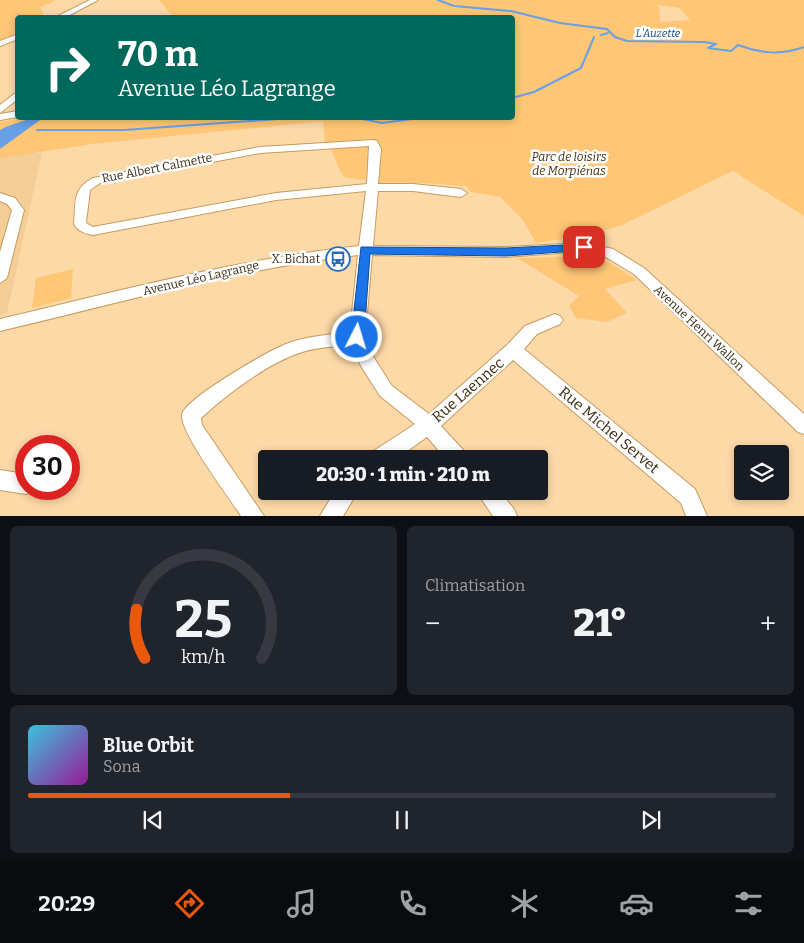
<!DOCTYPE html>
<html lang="fr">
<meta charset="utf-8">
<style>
body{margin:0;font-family:Bitter,serif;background:#20242c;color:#f1f3f6;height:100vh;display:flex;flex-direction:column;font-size:19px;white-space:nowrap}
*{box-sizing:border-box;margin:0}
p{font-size:16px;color:#9ea1a6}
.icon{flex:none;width:28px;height:28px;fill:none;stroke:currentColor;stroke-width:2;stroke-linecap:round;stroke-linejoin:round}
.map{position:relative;height:516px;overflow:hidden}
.details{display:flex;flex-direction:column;gap:10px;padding:10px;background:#0d0f14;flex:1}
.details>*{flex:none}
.guide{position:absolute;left:15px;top:15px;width:500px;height:105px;border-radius:5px;box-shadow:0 2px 8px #0003;background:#00695c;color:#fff;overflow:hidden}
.fabs{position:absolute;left:734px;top:445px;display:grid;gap:10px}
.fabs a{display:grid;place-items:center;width:55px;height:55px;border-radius:5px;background:#171b24;box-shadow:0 2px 8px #0003;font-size:25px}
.speed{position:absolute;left:15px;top:435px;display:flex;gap:10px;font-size:25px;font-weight:700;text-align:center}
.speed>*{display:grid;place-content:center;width:65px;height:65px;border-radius:50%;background:#171b24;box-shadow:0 2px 8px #0003;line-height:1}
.speed .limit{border:8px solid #d22;background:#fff;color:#111}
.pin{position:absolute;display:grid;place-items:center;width:42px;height:42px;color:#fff;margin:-21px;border-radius:10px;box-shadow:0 2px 8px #0006}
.me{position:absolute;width:55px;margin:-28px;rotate:5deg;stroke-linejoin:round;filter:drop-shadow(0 0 4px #0008)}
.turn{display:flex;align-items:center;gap:18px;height:105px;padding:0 20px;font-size:22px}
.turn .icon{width:65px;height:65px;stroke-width:2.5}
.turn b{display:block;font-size:35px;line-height:42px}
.big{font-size:38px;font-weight:800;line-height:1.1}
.details .card{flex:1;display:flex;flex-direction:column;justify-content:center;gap:8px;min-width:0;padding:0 18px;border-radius:8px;background:#20242c}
.details .dial{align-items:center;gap:0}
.dial svg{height:130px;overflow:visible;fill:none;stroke:#363941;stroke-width:7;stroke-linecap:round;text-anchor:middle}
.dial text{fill:#f1f3f6;stroke:none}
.song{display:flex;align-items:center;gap:15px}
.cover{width:60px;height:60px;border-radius:8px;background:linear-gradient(135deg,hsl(190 70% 55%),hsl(300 70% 35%))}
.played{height:5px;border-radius:2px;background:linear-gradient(90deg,#ea580c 35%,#363941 35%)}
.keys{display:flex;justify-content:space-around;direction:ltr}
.heat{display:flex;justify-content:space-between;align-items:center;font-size:28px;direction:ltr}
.details .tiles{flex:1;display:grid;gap:10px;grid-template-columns:1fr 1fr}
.card:last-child{grid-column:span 2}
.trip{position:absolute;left:258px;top:450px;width:290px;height:50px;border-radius:5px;background:#171b24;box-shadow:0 2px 8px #0003;font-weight:800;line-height:50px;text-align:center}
.dock{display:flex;height:80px;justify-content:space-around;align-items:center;background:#090b0e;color:#9ea1a6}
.dock .icon{width:35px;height:35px}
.dock .active{color:#ea580c}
.dock b{font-size:22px;color:#f1f3f6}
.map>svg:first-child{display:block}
.built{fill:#f4cd97}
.green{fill:#ffc775;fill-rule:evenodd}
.water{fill:#689fe7}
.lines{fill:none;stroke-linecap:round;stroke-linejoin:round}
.stream{stroke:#689fe7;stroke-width:2}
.minor-casing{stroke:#c69c5f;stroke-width:2}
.minor{fill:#fff;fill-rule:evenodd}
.route{fill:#1a73e8;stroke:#114b97}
.labels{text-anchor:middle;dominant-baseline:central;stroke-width:5;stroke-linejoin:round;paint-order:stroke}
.far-water-label{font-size:11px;font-style:italic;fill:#0a4483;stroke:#fff}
.park-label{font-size:12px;font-style:italic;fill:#46300b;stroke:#fff}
.street-label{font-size:12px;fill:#3d2c12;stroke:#fff}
.poi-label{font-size:12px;fill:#3d2c12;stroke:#fff;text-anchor:end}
.near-street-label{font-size:15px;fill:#3d2c12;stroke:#fff}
</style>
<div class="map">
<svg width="804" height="516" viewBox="0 0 804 516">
<rect width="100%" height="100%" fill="#fdd9a8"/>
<path class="built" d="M42,153l-35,160 -7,2v-161z"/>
<path class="green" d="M0,0h55v1l-15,6 5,10 -27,1 -1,15 -17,8z
M159,0h645v216l-71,-45 -113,55 -38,10 -46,7 -13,-23 -23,-23 -29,-5 -5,-6 -45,-3 -49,4 1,-44 -48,1 -2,-23 -230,23 -93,14v-36l21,-4h491v-100l-339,-1zM651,4l29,4 10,12 -30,2 -1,-16z
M369,146l2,32 -9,2 -19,-3 -13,-29z
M587,256l25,8 25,16 -32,9 22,24 -20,9 -31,-4 -7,-12 10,-10 -62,-38z
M73,269l-2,29 -39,10 4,-30z"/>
<path class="water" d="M30,118h13l-43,31v-19c10,-6 20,-7 30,-12z"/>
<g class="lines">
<path class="stream" d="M438,0l16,6 57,5 49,12 47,6 8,8 12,4 77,1 12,2 -8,4 23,3 7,-6c23,8 42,11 66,2
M601,35l7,-2
M512,98l22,-6 47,-24 13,-31
M358,118l24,5 38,-5
M37,130h87l168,-12"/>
<g class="minor-casing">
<path id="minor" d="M90,0h8l-34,18h-10z
M18,34v5l-18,7v-5z
M18,91v8l-18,14v-8z
M18,111v6l-18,3v-6z
M373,140l4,1 4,8 -3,35h35l48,5 6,4 -6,4 -48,-6h-35l-5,55 133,1 78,-4 29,6 31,19 160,146v20l-6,-2 -164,-158 -30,-18 -20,-5 -78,6 -134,-2 -7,82 9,21 18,28 37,28 78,-69 18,-19 30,-12 5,2 3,4 -3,4 -23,10 -13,15 171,140 12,27h-21l-5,-13 -168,-143 -72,66 24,26 3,7h-22l-19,-22 -31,22h-27l3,-7 43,-28 -35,-28 -19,-30 -9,-22c-17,3 -34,3 -50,8 -34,11 -75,42 -101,66l1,7 62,91h-23c-11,-18 -62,-84 -59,-102 4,-16 86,-63 104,-70 20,-8 42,-9 64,-12l8,-77c-121,14 -239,48 -358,76v-12c119,-28 238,-60 359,-73l7,-55 -90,9 -183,35c-9,-2 -14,-3 -19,-11 2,-22 -2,-35 19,-46l167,-31zM369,146l-2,38 -91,9 -183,34 -7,-4 4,-33 10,-7 160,-30z
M0,193l15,5 9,12 -17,68 -7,5v-31l12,-42 -5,-6 -7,-3z
M0,470l26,4v15h8l-1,2 -7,3 -26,-4z
M335,491h23l-15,25h-23z
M476,491h23l15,18 3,7h-24z"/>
</g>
<use href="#minor" class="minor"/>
</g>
<path class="route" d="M584,244l6,3 -2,3 -82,6 -136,-2 -6,83 -7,6 -6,-6 10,-90 145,1z"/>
<defs>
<g id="bus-ring" transform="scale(1.25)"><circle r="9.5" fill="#fff" stroke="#286bbc" stroke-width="1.5"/><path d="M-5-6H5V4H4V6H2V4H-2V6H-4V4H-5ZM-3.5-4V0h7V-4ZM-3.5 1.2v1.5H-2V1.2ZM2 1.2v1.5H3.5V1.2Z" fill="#286bbc"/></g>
</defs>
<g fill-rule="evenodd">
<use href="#bus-ring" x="338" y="259"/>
</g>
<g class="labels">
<g class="far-water-label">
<text x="658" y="33">L'Auzette</text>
</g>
<g class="park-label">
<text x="569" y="157">Parc de loisirs<tspan x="569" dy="14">de Morpiénas</tspan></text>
</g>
<g class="street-label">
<text transform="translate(157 168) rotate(-11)">Rue Albert Calmette</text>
<text transform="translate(201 278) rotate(-13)">Avenue Léo Lagrange</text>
<text transform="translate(699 328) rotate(43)">Avenue Henri Wallon</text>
</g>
<g class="poi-label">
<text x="320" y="259">X. Bichat</text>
</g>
<g class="near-street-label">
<text transform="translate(468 390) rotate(-41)">Rue Laennec</text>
<text transform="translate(609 430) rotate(40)">Rue Michel Servet</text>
</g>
</g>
</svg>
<div class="fabs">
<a><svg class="icon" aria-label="layers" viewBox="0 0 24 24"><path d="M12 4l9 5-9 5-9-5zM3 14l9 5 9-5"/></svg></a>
</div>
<div class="speed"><div class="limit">30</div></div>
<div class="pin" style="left:584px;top:247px;background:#d93025"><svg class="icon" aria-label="arrive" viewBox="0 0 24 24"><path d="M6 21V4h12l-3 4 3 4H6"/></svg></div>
<svg class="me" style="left:357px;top:337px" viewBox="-20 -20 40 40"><circle r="17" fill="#1a73e8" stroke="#fff" stroke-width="3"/><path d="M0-11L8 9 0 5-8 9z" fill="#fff"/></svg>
<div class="trip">20:30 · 1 min · 210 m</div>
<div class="guide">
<div class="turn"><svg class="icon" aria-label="right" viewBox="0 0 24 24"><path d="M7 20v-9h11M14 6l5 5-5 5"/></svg><div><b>70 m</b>Avenue Léo Lagrange</div></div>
</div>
</div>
<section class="details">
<div class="tiles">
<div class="card dial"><svg viewBox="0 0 100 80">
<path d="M14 69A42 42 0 1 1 86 69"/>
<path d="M14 69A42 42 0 0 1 9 39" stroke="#ea580c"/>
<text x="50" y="56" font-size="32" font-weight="700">25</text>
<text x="50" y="72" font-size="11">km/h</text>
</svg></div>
<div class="card"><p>Climatisation</p>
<div class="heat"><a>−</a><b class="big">21°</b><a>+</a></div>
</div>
<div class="card">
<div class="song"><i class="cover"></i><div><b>Blue Orbit</b><p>Sona</p></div></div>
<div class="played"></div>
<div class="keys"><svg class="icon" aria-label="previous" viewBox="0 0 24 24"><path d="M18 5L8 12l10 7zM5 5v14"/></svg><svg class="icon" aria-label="pause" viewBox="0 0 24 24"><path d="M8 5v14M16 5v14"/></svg><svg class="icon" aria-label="next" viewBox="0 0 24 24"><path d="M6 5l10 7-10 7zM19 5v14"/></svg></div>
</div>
</div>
</section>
<nav class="dock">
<b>20:29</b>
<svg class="icon active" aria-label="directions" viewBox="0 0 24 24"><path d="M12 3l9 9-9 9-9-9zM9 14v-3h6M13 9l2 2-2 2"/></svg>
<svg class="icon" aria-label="music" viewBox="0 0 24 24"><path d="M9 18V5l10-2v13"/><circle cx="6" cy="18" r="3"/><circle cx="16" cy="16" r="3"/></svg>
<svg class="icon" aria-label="phone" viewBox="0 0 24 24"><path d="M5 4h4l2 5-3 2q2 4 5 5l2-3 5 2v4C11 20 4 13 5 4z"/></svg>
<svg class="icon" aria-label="climate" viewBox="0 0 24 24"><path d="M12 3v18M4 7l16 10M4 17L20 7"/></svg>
<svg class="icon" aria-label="car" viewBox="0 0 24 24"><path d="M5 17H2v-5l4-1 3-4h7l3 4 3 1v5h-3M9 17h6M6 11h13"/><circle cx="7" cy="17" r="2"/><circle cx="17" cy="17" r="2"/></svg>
<svg class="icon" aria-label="filters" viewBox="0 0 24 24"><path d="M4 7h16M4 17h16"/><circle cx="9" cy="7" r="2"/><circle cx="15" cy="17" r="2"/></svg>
</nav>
